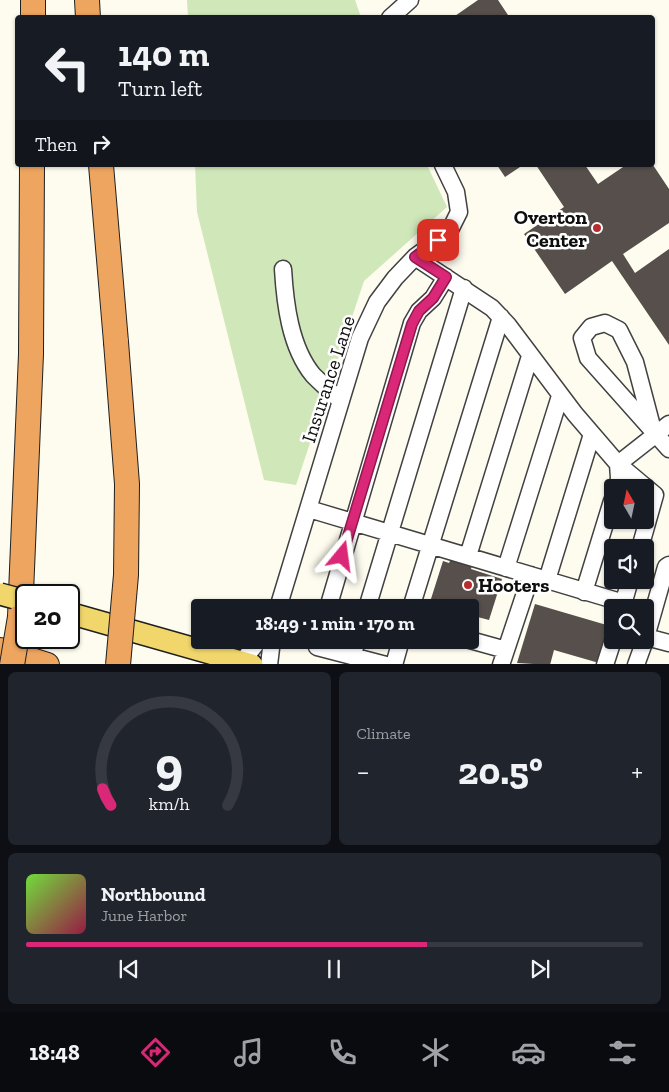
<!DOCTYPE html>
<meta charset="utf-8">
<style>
body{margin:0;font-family:"Zilla Slab",serif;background:#20242c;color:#f1f3f6;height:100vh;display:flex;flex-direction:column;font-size:19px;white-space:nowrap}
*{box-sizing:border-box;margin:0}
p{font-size:16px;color:#9ea1a6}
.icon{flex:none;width:28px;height:28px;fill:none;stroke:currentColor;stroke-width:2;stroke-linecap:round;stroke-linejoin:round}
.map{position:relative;height:664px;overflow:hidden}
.drawer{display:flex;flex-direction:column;gap:8px;padding:8px;background:#0d0f14;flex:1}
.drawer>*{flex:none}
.hud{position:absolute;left:15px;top:15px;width:640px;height:152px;border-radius:5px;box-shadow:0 1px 4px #0004;background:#171b24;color:#f1f3f6;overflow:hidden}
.needle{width:32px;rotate:351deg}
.fabs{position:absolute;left:604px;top:479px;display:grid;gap:10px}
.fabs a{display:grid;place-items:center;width:50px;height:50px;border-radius:5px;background:#171b24;box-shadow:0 1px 4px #0004;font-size:25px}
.speed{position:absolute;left:15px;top:584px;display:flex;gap:10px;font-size:25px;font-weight:700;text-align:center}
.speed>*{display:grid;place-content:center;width:65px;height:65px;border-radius:50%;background:#171b24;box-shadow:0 1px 4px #0004;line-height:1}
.speed .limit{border:2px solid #111;border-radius:8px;background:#fff;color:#111}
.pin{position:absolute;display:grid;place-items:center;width:42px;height:42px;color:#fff;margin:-21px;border-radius:10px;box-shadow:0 2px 8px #0006}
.me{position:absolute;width:55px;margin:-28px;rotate:16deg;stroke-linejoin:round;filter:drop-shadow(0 0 4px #0008)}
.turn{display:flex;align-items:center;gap:18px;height:105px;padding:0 20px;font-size:22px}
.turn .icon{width:65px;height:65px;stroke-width:2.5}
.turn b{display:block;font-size:35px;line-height:42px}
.then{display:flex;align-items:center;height:48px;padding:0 20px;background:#0003;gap:10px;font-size:19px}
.big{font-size:38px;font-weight:700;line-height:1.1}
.drawer .widget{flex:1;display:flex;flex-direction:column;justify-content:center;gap:8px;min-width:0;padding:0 18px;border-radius:8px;background:#20242c}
.drawer .dial{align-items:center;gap:0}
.dial svg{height:130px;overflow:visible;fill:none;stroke:#363941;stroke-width:7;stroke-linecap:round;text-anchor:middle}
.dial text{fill:#f1f3f6;stroke:none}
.song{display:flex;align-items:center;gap:15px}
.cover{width:60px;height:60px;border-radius:8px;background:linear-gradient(135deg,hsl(100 70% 55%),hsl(340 70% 35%))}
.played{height:5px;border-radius:2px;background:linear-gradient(90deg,#db2777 65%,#363941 65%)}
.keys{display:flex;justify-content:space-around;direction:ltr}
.heat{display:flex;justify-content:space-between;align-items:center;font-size:28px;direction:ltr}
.drawer .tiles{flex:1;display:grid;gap:8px;grid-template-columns:1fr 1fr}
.widget:last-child{grid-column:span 2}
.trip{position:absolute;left:191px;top:599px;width:288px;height:50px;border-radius:5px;background:#171b24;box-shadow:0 1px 4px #0004;font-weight:700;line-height:50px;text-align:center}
.tabs{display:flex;height:80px;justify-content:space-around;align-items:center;background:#090b0e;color:#9ea1a6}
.tabs .icon{width:35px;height:35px}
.tabs .current{color:#db2777}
.tabs b{font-size:22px;color:#f1f3f6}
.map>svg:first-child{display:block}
.green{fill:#d0e7ba}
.building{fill:#564f4b}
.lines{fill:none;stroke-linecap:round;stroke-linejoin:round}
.minor-casing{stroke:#414141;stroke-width:19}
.major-casing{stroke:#1f1f1f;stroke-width:24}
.highway-casing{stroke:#1f1f1f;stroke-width:26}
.minor{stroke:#fff;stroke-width:16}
.major{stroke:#f1d66c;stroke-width:21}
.highway{stroke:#eda55f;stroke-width:24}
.major-bridge-casing{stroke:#1f1f1f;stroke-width:24;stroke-linecap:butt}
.highway-bridge-casing{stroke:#1f1f1f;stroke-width:26;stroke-linecap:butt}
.major-bridge{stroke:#f1d66c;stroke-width:21}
.highway-bridge{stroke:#eda55f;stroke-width:24}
.route-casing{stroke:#8e194d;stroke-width:12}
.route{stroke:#db2777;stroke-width:9}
.poi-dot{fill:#b72d2e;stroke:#fff;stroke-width:2}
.labels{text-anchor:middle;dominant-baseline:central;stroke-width:5;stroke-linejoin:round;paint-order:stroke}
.poi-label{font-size:20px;font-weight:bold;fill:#0e0e0e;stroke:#fff;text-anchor:end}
.street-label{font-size:20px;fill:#0e0e0e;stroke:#fff}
</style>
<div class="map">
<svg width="669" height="665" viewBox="0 0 669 665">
<rect width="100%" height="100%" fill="#fefcef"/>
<path class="green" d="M187,0h168l6,17h-173z
M195,165h232l20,42 -83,74 -68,204 -32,-5 -67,-268z"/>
<path class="building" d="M478,0h20l12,18h-58z
M497,165h26l-18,12z
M536,165h49l13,19 28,-19h27l16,24v34l-46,31 12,19 34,-24v96l-57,-84 -47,33 -41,-60 40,-27z
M451,559l21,6 -1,4 31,10 -13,41 -19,-5v-7h-21l-19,-6 13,-41 6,2z
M535,604l75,22 -11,37 -45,-13 -4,15 -33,-2z"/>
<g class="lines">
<g class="minor-casing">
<path id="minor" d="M390,18l20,-18
M415,257l77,51 16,17 67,89 43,50 37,31 -15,53
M283,269c2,34 7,78 30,106 9,9 19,18 28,26
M654,434l-19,-72 -16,-32 -14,-7 -14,4 -9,11 6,20 81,91
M617,488l2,-10 -1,-14 51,-40
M309,509l315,94
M468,556l62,-200
M506,568l54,-172
M547,580l45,-146
M584,592l28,-91
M278,608l82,-270 17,-36 18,-24 20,-21 34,-25 10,-20 -3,-20 -13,-27
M328,608l84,-285 7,-12 14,-13 13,-21
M367,608l97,-320
M411,608l90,-291
M622,608l8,-28
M646,637l20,-70 3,-2
M645,639l1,-2 23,6
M319,640l-2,7 69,18
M470,640l36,10 -5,15
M506,650l25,-75
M353,655l4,-15
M242,662l17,-22
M269,665l3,-25
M394,665l7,-25
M605,665l8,-25
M636,665l9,-25"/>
</g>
<g class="major-casing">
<path id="major" d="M69,613l183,52"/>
</g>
<g class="highway-casing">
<path id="highway" d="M87,0l1,18
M33,18v-18
M101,165l15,177
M20,617l11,-263 1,-189
M0,650l47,15"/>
</g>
<use href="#minor" class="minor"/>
<use href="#major" class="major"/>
<use href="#highway" class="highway"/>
<g class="major-bridge-casing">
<path id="major-bridge" d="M0,594l26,7"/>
</g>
<g class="highway-bridge-casing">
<path id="highway-bridge" d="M116,342l11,142 -1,91 -8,90
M12,665l8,-48"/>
</g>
<use href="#major-bridge" class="major-bridge"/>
<use href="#highway-bridge" class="highway-bridge"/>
</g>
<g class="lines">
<g class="route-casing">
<path id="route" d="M342,556l70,-232 7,-13 14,-13 13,-21 -31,-20 23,-17"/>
</g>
<use href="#route" class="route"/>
</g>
<g class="poi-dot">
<circle cx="597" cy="228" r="5"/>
<circle cx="468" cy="585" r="5"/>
</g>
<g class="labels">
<g class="poi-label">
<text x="587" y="217">Overton<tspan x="587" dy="23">Center</tspan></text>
<text x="478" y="585" text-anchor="start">Hooters</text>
</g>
<g class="street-label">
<text transform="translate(328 379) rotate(-72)">Insurance Lane</text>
</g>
</g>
</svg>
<div class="fabs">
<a><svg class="needle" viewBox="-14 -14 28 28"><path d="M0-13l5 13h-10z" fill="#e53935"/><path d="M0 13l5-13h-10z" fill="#9ea1a6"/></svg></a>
<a><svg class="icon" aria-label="sound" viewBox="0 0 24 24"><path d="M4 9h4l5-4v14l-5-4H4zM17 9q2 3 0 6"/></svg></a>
<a><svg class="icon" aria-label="search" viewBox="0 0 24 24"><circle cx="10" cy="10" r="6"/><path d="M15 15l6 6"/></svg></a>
</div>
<div class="speed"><div class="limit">20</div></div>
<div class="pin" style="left:438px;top:240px;background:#d93025"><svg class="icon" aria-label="arrive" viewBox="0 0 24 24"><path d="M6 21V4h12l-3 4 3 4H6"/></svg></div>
<svg class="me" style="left:342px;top:556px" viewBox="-20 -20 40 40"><path d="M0-17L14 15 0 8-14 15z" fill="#db2777" stroke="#fff" stroke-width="4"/></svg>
<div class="trip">18:49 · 1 min · 170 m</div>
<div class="hud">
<div class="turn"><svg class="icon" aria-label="left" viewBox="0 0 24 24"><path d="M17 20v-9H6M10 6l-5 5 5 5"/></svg><div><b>140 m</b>Turn left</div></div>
<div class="then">Then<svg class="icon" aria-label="right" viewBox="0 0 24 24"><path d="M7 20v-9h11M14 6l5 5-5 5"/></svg></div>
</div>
</div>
<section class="drawer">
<div class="tiles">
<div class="widget dial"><svg viewBox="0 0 100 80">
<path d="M14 69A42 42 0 1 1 86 69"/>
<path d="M14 69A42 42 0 0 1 9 59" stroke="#db2777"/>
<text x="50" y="56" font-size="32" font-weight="700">9</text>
<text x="50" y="72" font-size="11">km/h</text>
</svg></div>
<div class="widget"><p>Climate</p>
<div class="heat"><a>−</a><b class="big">20.5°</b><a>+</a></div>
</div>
<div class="widget">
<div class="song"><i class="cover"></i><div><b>Northbound</b><p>June Harbor</p></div></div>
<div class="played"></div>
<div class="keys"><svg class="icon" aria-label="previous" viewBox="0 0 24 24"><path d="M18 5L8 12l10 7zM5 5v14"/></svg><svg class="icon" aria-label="pause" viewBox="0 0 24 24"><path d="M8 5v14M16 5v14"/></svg><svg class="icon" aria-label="next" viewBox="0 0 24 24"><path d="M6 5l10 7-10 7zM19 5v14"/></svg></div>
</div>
</div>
</section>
<nav class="tabs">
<b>18:48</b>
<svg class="icon current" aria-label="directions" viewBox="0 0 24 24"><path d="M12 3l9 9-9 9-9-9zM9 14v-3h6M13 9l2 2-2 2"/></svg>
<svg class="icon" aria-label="music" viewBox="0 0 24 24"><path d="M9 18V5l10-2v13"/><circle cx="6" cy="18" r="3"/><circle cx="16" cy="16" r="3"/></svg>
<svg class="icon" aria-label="phone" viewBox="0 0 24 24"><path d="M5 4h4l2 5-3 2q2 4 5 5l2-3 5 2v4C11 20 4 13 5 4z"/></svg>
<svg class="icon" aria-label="climate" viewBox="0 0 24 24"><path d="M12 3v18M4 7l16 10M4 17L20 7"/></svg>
<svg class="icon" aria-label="car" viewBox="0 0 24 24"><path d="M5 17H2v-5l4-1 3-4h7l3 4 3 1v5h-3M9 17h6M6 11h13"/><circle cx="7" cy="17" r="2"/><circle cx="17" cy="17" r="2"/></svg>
<svg class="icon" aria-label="filters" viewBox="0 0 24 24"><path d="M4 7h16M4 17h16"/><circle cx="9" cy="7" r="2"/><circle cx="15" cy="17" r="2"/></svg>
</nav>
